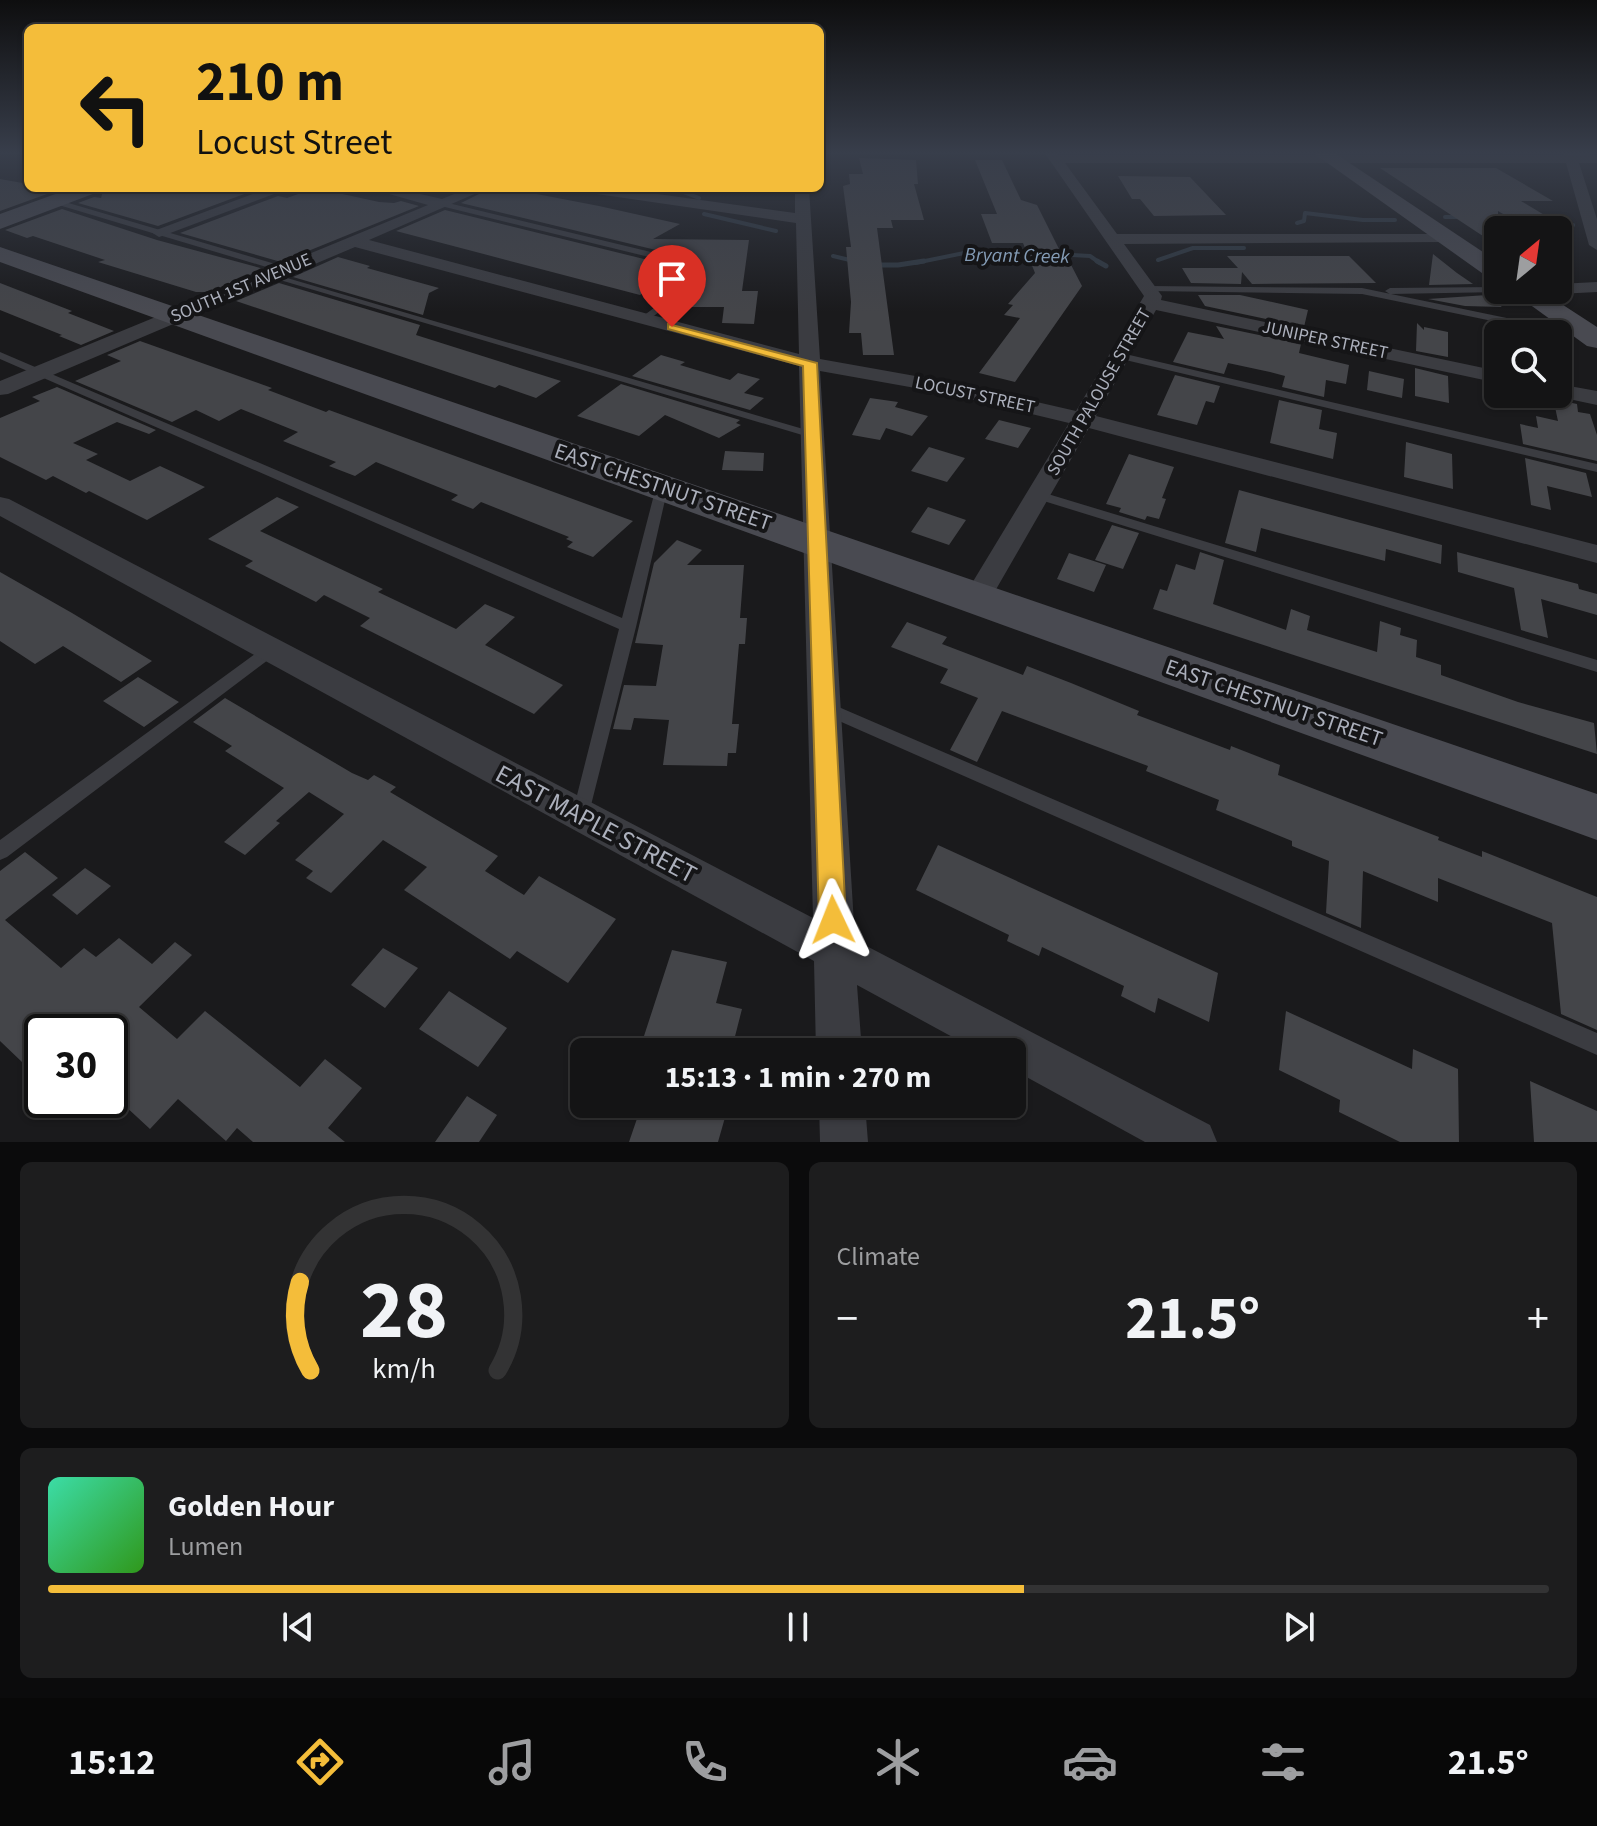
<!DOCTYPE html>
<meta charset="utf-8">
<style>
body{margin:0;font-family:"Source Sans 3",sans-serif;background:#1d1d1e;color:#f1f3f6;height:100vh;display:flex;flex-direction:column;font-size:30px;white-space:nowrap}
*{box-sizing:border-box;margin:0}
p{font-size:26px;color:#9d9ea0}
.icon{flex:none;width:44px;height:44px;fill:none;stroke:currentColor;stroke-width:2;stroke-linecap:round;stroke-linejoin:round}
.map{position:relative;height:1142px;overflow:hidden}
.details{display:flex;flex-direction:column;gap:20px;padding:20px;background:#0b0b0c;flex:1}
.details>*{flex:none}
.top-card{position:absolute;left:24px;top:24px;width:800px;height:168px;border-radius:12px;box-shadow:0 2px 6px #0004,0 0 0 2px #333334;background:#f4bd3a;color:#111;overflow:hidden}
.needle{width:52px;rotate:29deg}
.buttons{position:absolute;left:1484px;top:216px;display:grid;gap:16px}
.buttons a{display:grid;place-items:center;width:88px;height:88px;border-radius:12px;background:#141415;box-shadow:0 2px 6px #0004,0 0 0 2px #333334;font-size:40px}
.speed{position:absolute;left:24px;top:1014px;display:flex;gap:16px;font-size:40px;font-weight:700;text-align:center}
.speed>*{display:grid;place-content:center;width:104px;height:104px;border-radius:50%;background:#141415;box-shadow:0 2px 6px #0004,0 0 0 2px #333334;line-height:1}
.speed .limit{border:4px solid #111;border-radius:12px;background:#fff;color:#111}
.pin{position:absolute;display:grid;place-items:center;width:68px;height:68px;color:#fff;margin:-82px -34px;border-radius:50% 50% 50% 0;rotate:-45deg;box-shadow:0 0 8px #0007}
.pin .icon{rotate:45deg}
.me{position:absolute;width:88px;margin:-44px;rotate:358deg;stroke-linejoin:round;filter:drop-shadow(0 0 6px #0008)}
.turn{display:flex;align-items:center;gap:28px;height:168px;padding:0 40px;font-size:36px}
.turn .icon{width:104px;height:104px;stroke-width:2.5}
.turn b{display:block;font-size:56px;line-height:68px}
.big{font-size:60px;font-weight:700;line-height:1.1}
.details .widget{flex:1;display:flex;flex-direction:column;justify-content:center;gap:12px;min-width:0;padding:0 28px;border-radius:12px;background:#1d1d1e}
.details .dial{align-items:center;gap:0}
.dial svg{height:208px;overflow:visible;fill:none;stroke:#333334;stroke-width:7;stroke-linecap:round;text-anchor:middle}
.dial text{fill:#f1f3f6;stroke:none}
.song{display:flex;align-items:center;gap:24px}
.cover{width:96px;height:96px;border-radius:12px;background:linear-gradient(135deg,hsl(160 70% 55%),hsl(110 70% 35%))}
.played{height:8px;border-radius:4px;background:linear-gradient(90deg,#f4bd3a 65%,#333334 65%)}
.keys{display:flex;justify-content:space-around;direction:ltr}
.heat{display:flex;justify-content:space-between;align-items:center;font-size:44px;direction:ltr}
.details .tiles{flex:1;display:grid;gap:20px;grid-template-columns:1fr 1fr}
.widget:last-child{grid-column:span 2}
.trip{position:absolute;left:570px;top:1038px;width:456px;height:80px;border-radius:12px;background:#141415;box-shadow:0 2px 6px #0004,0 0 0 2px #333334;font-weight:700;line-height:80px;text-align:center}
.tab-bar{display:flex;height:128px;justify-content:space-around;align-items:center;background:#080808;color:#9d9ea0}
.tab-bar .icon{width:56px;height:56px}
.tab-bar .active{color:#f4bd3a}
.tab-bar b{font-size:36px;color:#f1f3f6}
.map>svg:first-child{display:block}
.lines{fill:none;stroke-linecap:round;stroke-linejoin:round}
.stream-far1{stroke:#2f3841;stroke-width:4}
.stream{stroke:#2f3841;stroke-width:5}
.building{fill:#444549}
.service{fill:#3b3c41;fill-rule:evenodd}
.minor{fill:#3b3c41;fill-rule:evenodd}
.secondary{fill:#494a51;fill-rule:evenodd}
.route{fill:#f4bd3a;stroke:#9f7b26;stroke-width:2}
.labels{text-anchor:middle;dominant-baseline:central;stroke-width:8;stroke-linejoin:round;paint-order:stroke}
.far-street-label{font-size:18px;fill:#acb0bc;stroke:#151517}
.far-water-label{font-size:20px;font-style:italic;fill:#849cb6;stroke:#151517}
.street-label{font-size:22px;fill:#acb0bc;stroke:#151517}
.near-street-label{font-size:26px;fill:#acb0bc;stroke:#151517}
</style>
<div class="map">
<svg width="1597" height="1142" viewBox="0 0 1597 1142">
<rect width="100%" height="100%" fill="#1a1a1c"/>
<g class="lines">
<path class="stream-far1" d="M538,188l16,1
M673,188l26,10
M704,214l72,17
M1445,217h19
M1488,218l85,7
M1297,223l7,-2 1,-8 58,7h32
M1054,254l36,2 10,7
M833,256l21,5
M1158,260l35,-12h51
M915,263l54,-11 45,6 24,-3"/>
<path class="stream" d="M1097,261l9,5
M874,265h24l26,-4"/>
</g>
<path class="building" d="M859,158l57,2 2,24h-4l10,36h-33l2,8h-16l17,127h-31l-2,-22h-12l2,-31 -5,-55h5l-8,-61 7,-2 -1,-10h14z
M975,160h27l19,40 16,5 28,56h4l13,25 -67,96 -36,-9 41,-55 -16,-3 9,-10 -5,-1 27,-31 -12,-30h-31l-11,-29h16z
M1380,168h116l57,33h-32l40,24 -41,-1 -22,-13v35z
M1118,176l72,1 36,38 -72,1 -14,-17h-8z
M0,179l28,5v4l30,2 -58,21z
M104,188h151v2l-97,36 -80,-23 16,-6 7,1z
M315,188l64,14 15,1 7,-2 18,5 -138,56 -101,-29 98,-37 9,2z
M491,188h15l93,18 81,18 -27,15 96,1 -7,51h16l-4,33 -32,-1 2,-16h-35l-13,-18 6,-20 -8,5v-11l-18,-13 -195,-47z
M62,209l95,31 107,29 -55,23h-13l-98,-30 7,-2 -72,-24 -6,2 -22,-8z
M445,210l203,50 13,8 -3,15 -18,12 -244,-64z
M1433,254l24,19 16,11 -44,1z
M1227,256h122l27,27 -124,1 -10,-12 -1,12 -50,-1 -9,-15h56z
M338,257l32,9 -3,2 72,20 -10,5 -6,22 -130,-38z
M0,283l72,28 -4,2 46,18 -33,14 -22,-9 3,-1 -62,-25z
M279,283l141,42 -4,10 145,46 -25,17 -37,-13 -4,3 -259,-87z
M1198,295h42l68,15 -4,17 -99,-21z
M1487,295l15,12 -37,-1 -37,-7z
M1417,323l7,7v-3l24,5v25l-32,-6z
M1216,326l85,18 -2,9 50,12 -3,19 -20,-4 -2,17 -42,-10 3,-11 -15,-4 -42,-9 -4,11 -51,-12 15,-30 36,7z
M140,341l132,47 -4,2 58,22 3,-2 304,111 -40,36 -26,-10 6,-5 -7,-3 3,-2 -88,-35 -8,7 -22,-9 7,-5 -82,-33 -21,14 -26,-10 7,-4 -53,-21 15,-9 -57,-23 -22,12 -23,-11 -24,12 -97,-41 46,-20 -14,-6z
M661,355l24,7 -5,3 50,15 8,-7 22,6 -16,14 20,5 -14,12 -118,-34z
M1415,368l33,8 1,27 -34,-7z
M1369,371l35,8 -2,19 -35,-8z
M1175,375l45,11 -6,17 -8,-2 -9,24 -40,-10z
M621,384l119,36 -4,3 5,2 -22,13 -54,-23 -26,21 -62,-20z
M57,387l99,43 -7,4 -32,-12 -44,21 25,11 -12,6 44,21 30,-15 45,21 -58,33 -58,-29 -3,2 -33,-17 -7,4 -46,-23v-39l40,-17 -8,-4z
M870,398l28,4 -3,5 33,9 -16,20 -26,-8 -6,12 -28,-5z
M1279,400l43,10 -3,19 18,4 -4,26 -63,-16z
M1558,400l19,4 1,8 12,2 7,21v26l-74,-17 -3,-20 18,4 -2,-12 22,5 -3,-14h3z
M999,420l32,8 -13,20 -33,-9z
M1406,442l46,12 1,35 -49,-12z
M929,447l36,11 -18,24 -36,-11z
M725,451l39,2 -1,18 -41,-1z
M1129,454l45,13 -12,31 4,1 -7,20 -12,-3 -2,4 -26,-8 2,-4 -15,-4z
M1525,458l61,15 6,24 -45,-11 4,24 -20,-5z
M1239,490l203,55 -1,19 -55,-15 -1,12 -124,-33 -5,24 -31,-9z
M277,497l22,10 -39,24 123,58 -5,3 78,37 29,-25 30,13 -30,28 78,40 -29,29 -174,-88 10,-8 -46,-23 -8,7 -71,-36 8,-5 -45,-22z
M928,507l38,13 -17,25 -38,-13z
M1112,525l27,8 -16,36 -28,-9z
M677,540l25,10 -15,15h57l-4,53h7l-2,26h-6l-7,80h7l-3,29h-8l-1,13 -64,-1 6,-45 -35,-2 -3,12 -18,-1 11,-44 32,1 7,-41 -28,-2 19,-80z
M1200,552l24,8 -11,44 73,26 5,-21 19,7 -3,14 70,22 3,-31 21,7 -1,7 17,5 -1,17 25,8v10l77,27 76,21 3,31 -444,-145 7,-20 7,2 9,-27 19,6z
M1457,552l121,32 1,5 18,5v21l-56,-16 7,39 -27,-8 -7,-42 -56,-16z
M1069,553l37,12 -12,27 -37,-13z
M0,572l72,41 80,48 -31,21 -58,-36 -28,18 -35,-23z
M907,622l40,15 -5,7 81,31 4,-9 44,17 68,28 -2,4 93,35 1,-4 49,19 -2,10 161,62 -1,3 44,17v-6l115,46v133l-36,-16 -9,-91 -114,-45v24l-75,-31 -2,57 -35,-15 3,-52 -37,-15v-5l-76,-31 3,-10 -73,-29 2,-5 -146,-55 -25,51 -27,-12 28,-52 -38,-15 8,-14 -57,-22z
M138,677l41,25 -35,25 -41,-26z
M225,698l127,75 16,7 6,-5 22,12 -6,5 108,64 -13,15 39,24 15,-19 77,43 -48,64 -51,-32 -7,8 -106,-69 23,-23 -44,-27 -52,53 -25,-15 7,-7 -18,-11 49,-46 -35,-22 -33,29 4,2 -35,32 -21,-13 60,-54 -59,-37 7,-5 -39,-24z
M938,845l280,128 -9,49 -51,-24 -3,15 -34,-17 3,-10 -82,-39 -3,9 -32,-15 2,-6 -93,-45z
M25,852l33,26 -53,42 56,48 23,-20 12,9 23,-19 33,26 23,-22 17,13 -53,52 38,32 28,-28 95,76 25,-28 37,29 -34,40 17,14h-92l-16,-14 -11,13 -48,-42 -28,30 -40,-37v-60h-68v13l-20,17 -22,-21v-170z
M85,868l26,18 -34,29 -25,-20z
M383,948l35,20 -33,40 -34,-23z
M672,950l55,12 -11,41 26,6 -11,43h-20l-67,-16z
M449,991l58,37 -29,39 -59,-38z
M1286,1011l126,58 1,-20 45,20 1,73h-59l-61,-30 1,-12 -61,-30z
M1530,1081l67,30v31h-63z
M467,1096l30,19 -18,27h-44z
M642,1104h50l34,10 -8,28h-89z"/>
<g class="lines">
<path class="service" d="M55,199l234,69 1,2 -7,2 -231,-69 -1,-2z
M444,202l211,51 17,12 -5,41 -20,15 -8,-2 19,-14 6,-39 -15,-9 -208,-51v-4z
M270,273l547,160 2,2 -6,3 -4,-1 -539,-160z
M1150,286l212,2 174,36 46,4 5,3 -5,3 -46,-4 -174,-36 -215,-3v-4z
M1498,287v3h4l-1,2 -111,2 -5,-3 5,-3z
M0,352l622,266 34,-131 6,-4 4,1 2,3 -32,140 -49,194 -6,2 -6,-2 -3,-6 47,-186 -619,-270z
M1121,353l476,111v8l-480,-114v-4z
M1038,491l559,169v12l-563,-174 -2,-3 2,-3z
M271,644l5,2 3,4 -3,4 -269,203 -7,3v-20l266,-194z
M827,702l770,331v22l-776,-342 -2,-5 2,-5z"/>
<path class="minor" d="M1044,152h13l2,3h504v-3l34,3v8h-18l18,56v31l-8,-5 -23,-82h-501l52,71h334v6l-6,2 -321,2 38,52 -1,4 337,71v12l-342,-73 -60,106 501,129v18l-508,-135 -102,177 -10,3 -10,-3 -4,-7 106,-175 -120,-29 -129,-23 35,569 355,185 7,17h-72l-133,-73v-17h-32l-123,-67 5,67h-46l-2,-91 -814,-445v-19l9,2 804,419 -14,-552 -444,-119 -347,147 -8,1v-14l428,-176 -60,-17h26l48,11 27,-11h19l-119,52 430,114 -3,-131 -213,-31 -7,-4h38l181,25v-25h14l11,171 129,23 127,29 68,-115z
M269,188h21l-125,47 -6,2 -8,-5z
M1597,282v10l-39,2 -8,-4h8v-6z
M1558,384l39,7v14l-47,-10 8,-1z
M819,1104h46l3,38h-48z"/>
<path class="secondary" d="M1312,152h21l165,110v18l-9,-2z
M72,188h29l-3,4 -98,37v-15z
M0,247l1597,547v46l-1597,-578z
M1510,290h30l57,37v21l-10,-2z"/>
</g>
<linearGradient id="sky" x2="0" y2="1"><stop stop-color="#0e0e0f"/><stop offset="0.49" stop-color="#383e4b"/><stop offset="1" stop-color="#383e4b" stop-opacity="0"/></linearGradient>
<rect width="1597" height="312" fill="url(#sky)"/>
<path class="route" d="M668,324l149,39 29,557 -4,9 -9,4 -10,-4 -4,-9 -16,-554 -135,-37z"/>
<g class="labels">
<g class="far-street-label">
<text transform="translate(241 288) rotate(-23)">SOUTH 1ST AVENUE</text>
<text transform="translate(1325 340) rotate(12)">JUNIPER STREET</text>
<text transform="translate(1099 392) rotate(-60)">SOUTH PALOUSE STREET</text>
<text transform="translate(975 395) rotate(12)">LOCUST STREET</text>
</g>
<g class="far-water-label">
<text transform="translate(1017 256) rotate(1)">Bryant Creek</text>
</g>
<g class="street-label">
<text transform="translate(663 487) rotate(19)">EAST CHESTNUT STREET</text>
<text transform="translate(1274 703) rotate(19)">EAST CHESTNUT STREET</text>
</g>
<g class="near-street-label">
<text transform="translate(596 824) rotate(28)">EAST MAPLE STREET</text>
</g>
</g>
</svg>
<div class="buttons">
<a><svg class="needle" viewBox="-14 -14 28 28"><path d="M0-13l5 13h-10z" fill="#e53935"/><path d="M0 13l5-13h-10z" fill="#9d9ea0"/></svg></a>
<a><svg class="icon" aria-label="search" viewBox="0 0 24 24"><circle cx="10" cy="10" r="6"/><path d="M15 15l6 6"/></svg></a>
</div>
<div class="speed"><div class="limit">30</div></div>
<div class="pin" style="left:672px;top:327px;background:#d93025"><svg class="icon" aria-label="arrive" viewBox="0 0 24 24"><path d="M6 21V4h12l-3 4 3 4H6"/></svg></div>
<svg class="me" style="left:833px;top:920px" viewBox="-20 -20 40 40"><path d="M0-17L14 15 0 8-14 15z" fill="#f4bd3a" stroke="#fff" stroke-width="4"/></svg>
<div class="trip">15:13 · 1 min · 270 m</div>
<div class="top-card">
<div class="turn"><svg class="icon" aria-label="left" viewBox="0 0 24 24"><path d="M17 20v-9H6M10 6l-5 5 5 5"/></svg><div><b>210 m</b>Locust Street</div></div>
</div>
</div>
<section class="details">
<div class="tiles">
<div class="widget dial"><svg viewBox="0 0 100 80">
<path d="M14 69A42 42 0 1 1 86 69"/>
<path d="M14 69A42 42 0 0 1 10 35" stroke="#f4bd3a"/>
<text x="50" y="56" font-size="32" font-weight="700">28</text>
<text x="50" y="72" font-size="11">km/h</text>
</svg></div>
<div class="widget"><p>Climate</p>
<div class="heat"><a>−</a><b class="big">21.5°</b><a>+</a></div>
</div>
<div class="widget">
<div class="song"><i class="cover"></i><div><b>Golden Hour</b><p>Lumen</p></div></div>
<div class="played"></div>
<div class="keys"><svg class="icon" aria-label="previous" viewBox="0 0 24 24"><path d="M18 5L8 12l10 7zM5 5v14"/></svg><svg class="icon" aria-label="pause" viewBox="0 0 24 24"><path d="M8 5v14M16 5v14"/></svg><svg class="icon" aria-label="next" viewBox="0 0 24 24"><path d="M6 5l10 7-10 7zM19 5v14"/></svg></div>
</div>
</div>
</section>
<nav class="tab-bar">
<b>15:12</b>
<svg class="icon active" aria-label="directions" viewBox="0 0 24 24"><path d="M12 3l9 9-9 9-9-9zM9 14v-3h6M13 9l2 2-2 2"/></svg>
<svg class="icon" aria-label="music" viewBox="0 0 24 24"><path d="M9 18V5l10-2v13"/><circle cx="6" cy="18" r="3"/><circle cx="16" cy="16" r="3"/></svg>
<svg class="icon" aria-label="phone" viewBox="0 0 24 24"><path d="M5 4h4l2 5-3 2q2 4 5 5l2-3 5 2v4C11 20 4 13 5 4z"/></svg>
<svg class="icon" aria-label="climate" viewBox="0 0 24 24"><path d="M12 3v18M4 7l16 10M4 17L20 7"/></svg>
<svg class="icon" aria-label="car" viewBox="0 0 24 24"><path d="M5 17H2v-5l4-1 3-4h7l3 4 3 1v5h-3M9 17h6M6 11h13"/><circle cx="7" cy="17" r="2"/><circle cx="17" cy="17" r="2"/></svg>
<svg class="icon" aria-label="filters" viewBox="0 0 24 24"><path d="M4 7h16M4 17h16"/><circle cx="9" cy="7" r="2"/><circle cx="15" cy="17" r="2"/></svg>
<b>21.5°</b>
</nav>
